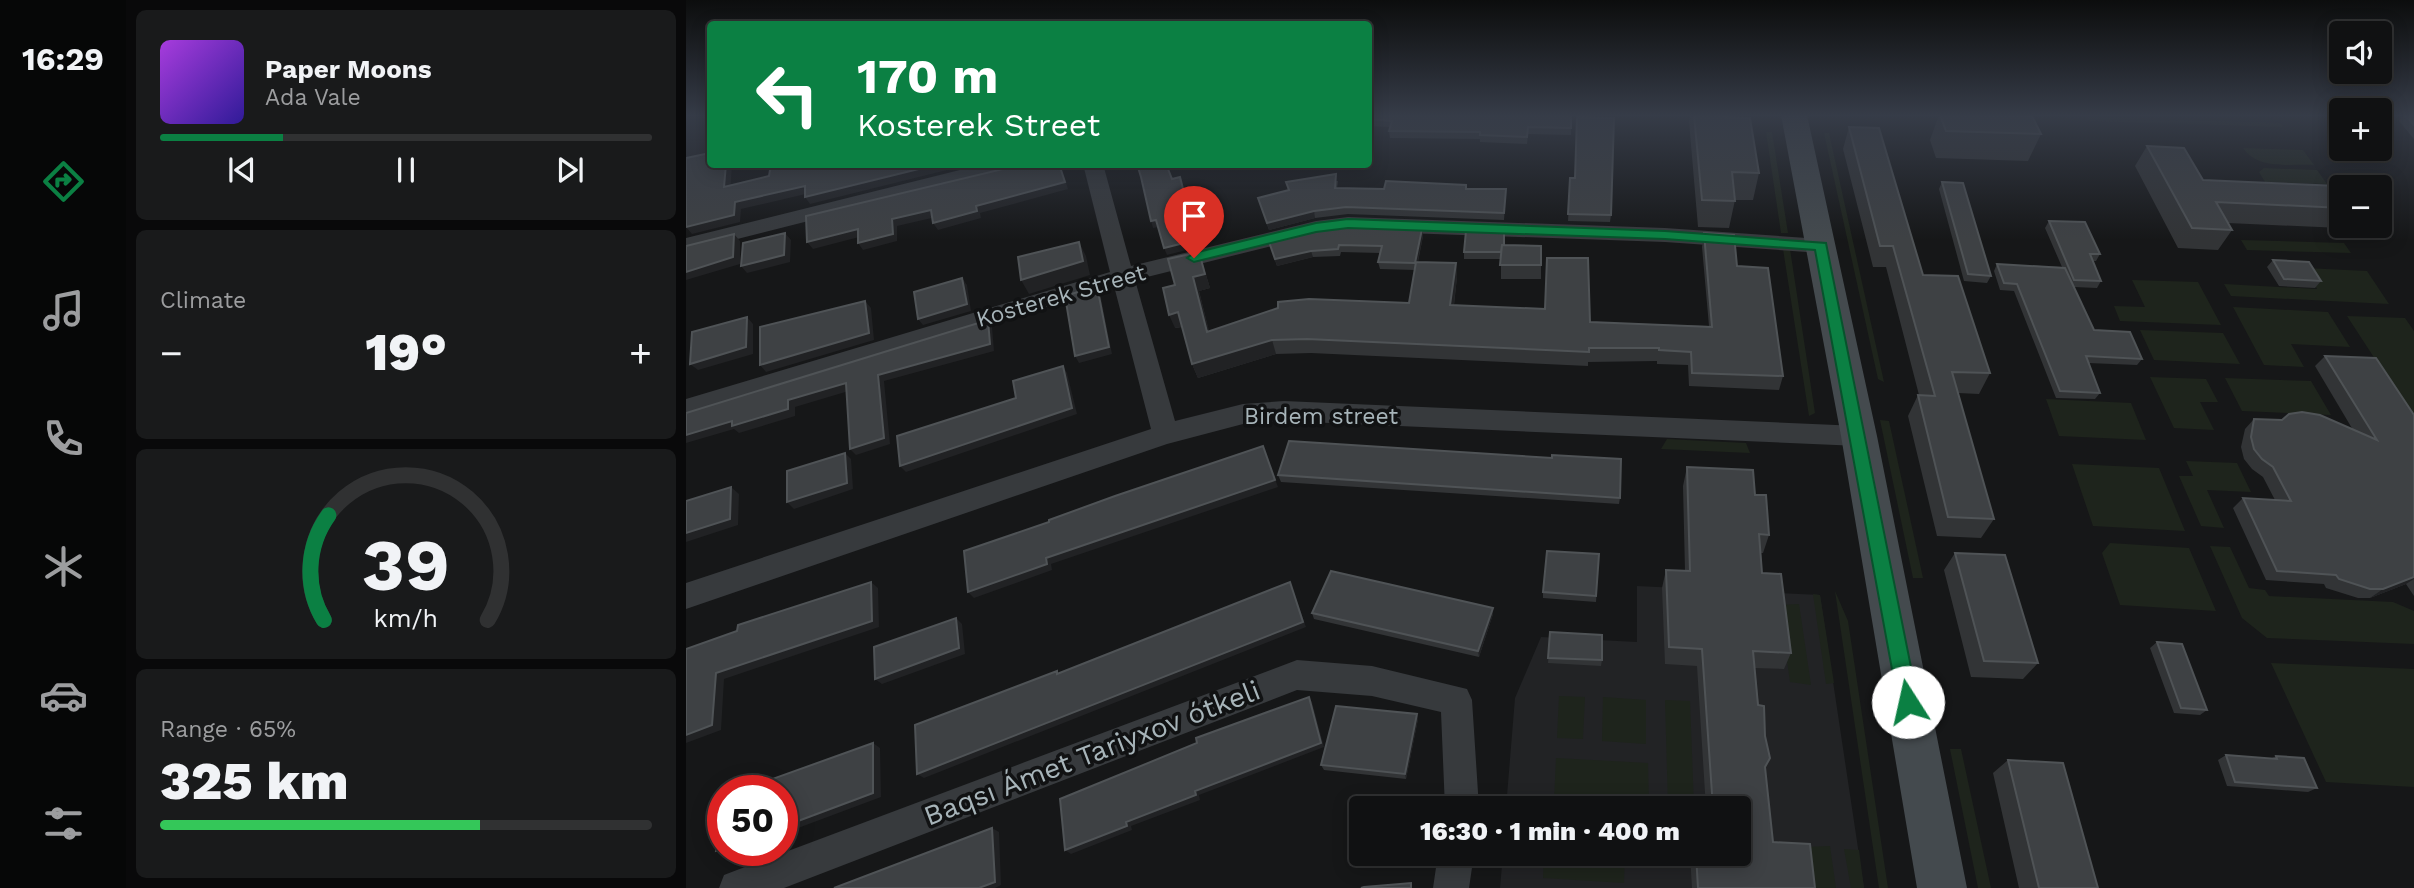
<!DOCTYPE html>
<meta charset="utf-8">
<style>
body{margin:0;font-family:"Work Sans",sans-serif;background:#191a1b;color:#f1f3f6;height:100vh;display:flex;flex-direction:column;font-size:26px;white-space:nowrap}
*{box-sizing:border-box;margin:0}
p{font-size:23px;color:#9c9d9f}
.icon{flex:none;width:38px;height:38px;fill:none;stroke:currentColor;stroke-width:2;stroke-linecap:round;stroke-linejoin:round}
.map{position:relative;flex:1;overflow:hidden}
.side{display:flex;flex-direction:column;gap:10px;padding:10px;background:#09090a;width:560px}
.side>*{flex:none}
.guide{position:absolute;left:21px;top:21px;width:665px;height:147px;border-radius:7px;box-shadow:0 4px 18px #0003,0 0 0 2px #303132;background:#0b8043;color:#fff;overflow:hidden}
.buttons{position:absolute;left:1643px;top:21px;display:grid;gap:14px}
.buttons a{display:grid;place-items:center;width:63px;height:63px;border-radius:7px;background:#101112;box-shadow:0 4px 18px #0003,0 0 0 2px #303132;font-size:35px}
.speed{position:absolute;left:21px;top:775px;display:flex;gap:14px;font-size:35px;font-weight:700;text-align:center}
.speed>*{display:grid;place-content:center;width:91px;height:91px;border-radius:50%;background:#101112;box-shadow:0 4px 18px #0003,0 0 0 2px #303132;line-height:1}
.speed .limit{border:10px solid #d22;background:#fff;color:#111}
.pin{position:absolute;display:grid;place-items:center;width:60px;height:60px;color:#fff;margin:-72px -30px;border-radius:50% 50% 50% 0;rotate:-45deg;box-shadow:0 0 7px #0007}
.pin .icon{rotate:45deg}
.me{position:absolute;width:77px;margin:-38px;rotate:350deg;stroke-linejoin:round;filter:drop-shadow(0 0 5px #0008)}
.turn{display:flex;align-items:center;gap:24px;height:147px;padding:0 35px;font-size:32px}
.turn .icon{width:91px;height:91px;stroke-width:2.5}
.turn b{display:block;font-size:49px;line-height:60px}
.big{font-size:52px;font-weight:800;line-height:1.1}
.side .widget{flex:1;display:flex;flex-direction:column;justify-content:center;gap:10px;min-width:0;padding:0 24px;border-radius:10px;background:#191a1b}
.side .dial{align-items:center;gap:0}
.dial svg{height:182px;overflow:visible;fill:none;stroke:#303132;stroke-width:7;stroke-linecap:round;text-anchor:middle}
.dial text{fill:#f1f3f6;stroke:none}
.song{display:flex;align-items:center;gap:21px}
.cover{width:84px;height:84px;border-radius:10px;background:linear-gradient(135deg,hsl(280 70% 55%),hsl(250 70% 35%))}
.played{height:7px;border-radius:4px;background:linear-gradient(90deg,#0b8043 25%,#303132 25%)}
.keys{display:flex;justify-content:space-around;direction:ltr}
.heat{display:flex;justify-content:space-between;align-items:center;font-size:38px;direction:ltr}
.charge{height:10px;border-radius:5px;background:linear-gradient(90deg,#34c759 65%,#303132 0)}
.trip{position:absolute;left:663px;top:796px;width:402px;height:70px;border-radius:7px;background:#101112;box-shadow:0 4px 18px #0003,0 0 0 2px #303132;font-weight:800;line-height:70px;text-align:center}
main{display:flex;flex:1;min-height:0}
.tab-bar{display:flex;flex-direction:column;width:126px;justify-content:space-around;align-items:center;background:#060707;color:#9c9d9f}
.tab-bar .icon{width:49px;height:49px}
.tab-bar .active{color:#0b8043}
.tab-bar b{font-size:32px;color:#f1f3f6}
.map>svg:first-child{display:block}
.built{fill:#222325}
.green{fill:#1e241c}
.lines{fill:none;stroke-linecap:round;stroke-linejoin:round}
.minor{fill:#373a3d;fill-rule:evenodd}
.secondary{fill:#444a4e;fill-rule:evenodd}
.wall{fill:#323436}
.shaded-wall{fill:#212224}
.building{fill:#3e4144;stroke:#4f5356;stroke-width:2}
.route{fill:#0b8043;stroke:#07532c;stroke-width:2}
.labels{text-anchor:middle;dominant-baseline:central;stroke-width:7;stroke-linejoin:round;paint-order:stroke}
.street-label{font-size:23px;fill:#a7b4b9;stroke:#111213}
.near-street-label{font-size:28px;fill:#a7b4b9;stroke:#111213}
</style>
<main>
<nav class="tab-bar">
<b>16:29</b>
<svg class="icon active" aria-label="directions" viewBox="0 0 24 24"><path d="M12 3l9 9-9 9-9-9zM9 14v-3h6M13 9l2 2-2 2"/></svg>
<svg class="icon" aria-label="music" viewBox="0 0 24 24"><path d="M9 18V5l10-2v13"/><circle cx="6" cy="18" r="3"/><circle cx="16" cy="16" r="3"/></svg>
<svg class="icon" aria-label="phone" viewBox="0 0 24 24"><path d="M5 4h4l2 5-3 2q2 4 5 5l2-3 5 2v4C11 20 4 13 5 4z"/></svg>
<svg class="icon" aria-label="climate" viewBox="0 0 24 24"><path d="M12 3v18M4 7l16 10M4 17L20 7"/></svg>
<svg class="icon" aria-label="car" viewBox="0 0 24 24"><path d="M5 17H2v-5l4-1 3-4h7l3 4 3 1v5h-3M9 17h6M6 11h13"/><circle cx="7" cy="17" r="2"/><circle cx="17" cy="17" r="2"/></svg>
<svg class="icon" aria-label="filters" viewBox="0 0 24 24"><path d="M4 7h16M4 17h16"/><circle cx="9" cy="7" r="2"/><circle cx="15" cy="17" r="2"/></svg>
</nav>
<section class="side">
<div class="widget">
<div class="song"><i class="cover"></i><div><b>Paper Moons</b><p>Ada Vale</p></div></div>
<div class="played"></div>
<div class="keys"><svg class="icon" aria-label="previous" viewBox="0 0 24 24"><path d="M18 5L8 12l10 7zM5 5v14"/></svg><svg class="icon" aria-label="pause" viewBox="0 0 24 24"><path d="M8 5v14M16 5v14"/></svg><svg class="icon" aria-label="next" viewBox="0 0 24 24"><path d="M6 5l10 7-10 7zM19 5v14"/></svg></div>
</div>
<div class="widget"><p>Climate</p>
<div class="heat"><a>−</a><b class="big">19°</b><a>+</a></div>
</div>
<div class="widget dial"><svg viewBox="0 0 100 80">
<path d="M14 69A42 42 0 1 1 86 69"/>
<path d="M14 69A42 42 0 0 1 16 23" stroke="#0b8043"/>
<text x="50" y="56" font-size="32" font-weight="700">39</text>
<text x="50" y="72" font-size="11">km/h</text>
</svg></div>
<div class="widget"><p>Range · 65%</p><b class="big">325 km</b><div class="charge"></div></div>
</section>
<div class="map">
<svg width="1728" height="888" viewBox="0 0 1728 888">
<rect width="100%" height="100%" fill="#161718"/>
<path class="built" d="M0,115h24v44l-24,6z
M951,586l183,9 44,293h-364l3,-34h237v-46h-234l9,-110 26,-61 96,5z"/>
<path class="green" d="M1401,117l193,6 3,4 -194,-6z
M1080,132h6l16,101h-7z
M1138,133h5l55,249 -6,-3z
M1557,148l60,2 11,15c-24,-1 -56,5 -71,-17z
M1578,168l53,2 10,14 -62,-2 -6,-10z
M1555,240l103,3 7,10 -104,-3z
M1097,249h7l25,164 -6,3z
M1619,268l62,3 22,33 -158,-8 -7,-12 93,5z
M1446,280l66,2 23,43 -101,-4 -6,-15 31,1z
M1547,307l95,5 22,35 -59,-3 13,23 -40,-2z
M1661,316l58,2 9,13v88z
M1454,330l83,3 17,31 -86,-4z
M1464,377l56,2 12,23h-18l14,28 -40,-2z
M1539,378l86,3 20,34 -89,-4z
M1360,399l85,4 15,37 -87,-4z
M1194,420l9,1 34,157h-10z
M981,439l79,4 4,10 -89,-4z
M1500,461l51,2 14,29 -44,-2 17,38 -23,-2 -22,-50h14z
M1386,464l87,4 26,63 -92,-5z
M1424,543l79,5 27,63 -96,-6 -18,-52z
M1524,546l20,1 19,41 16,2 4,6 124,6 21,9v33l-147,-6 -25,-20z
M1149,591l13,30 40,267h-9z
M1127,594l7,1 14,88 -8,1z
M1113,604l12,81 -21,-3 -11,-77z
M1585,663l143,6v118l-88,-5z
M873,696l26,1 -2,42 -26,-1z
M917,697l43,3v44l-44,-3z
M979,700l25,1 4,106 -26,-1z
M1264,749h11l30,139h-13z
M870,758l92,5 1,43 -95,-5z
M1144,846l6,42h-25l-6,-41z
M1158,849l15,1 5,38h-13z
M858,854h81l-1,29 -81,-5z"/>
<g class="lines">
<path class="minor" d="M298,164h37l-3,4 -332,84v-14z
M397,164h20l28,102 185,-45 32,-4 317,11 156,11 8,2 3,5 -3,5 -8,2 -156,-11 -317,-11 -32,4 -181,45 40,141 68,-17 41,-3 575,25 9,3 4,7 -4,7 -9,3 -575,-25 -41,3 -76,20 -481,165v-26l465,-154 -37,-143 -428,133v-20l424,-127z
M611,660l75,6 95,23 5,11 7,108h-34l-4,-96 -69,-16 -75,-6 -513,198h-65l5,-13 13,-5z
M752,854h36l-5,34h-36z"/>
<path class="secondary" d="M1095,115h26l70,321 90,452h-50l-76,-452z"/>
</g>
<path class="wall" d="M682,115h203v20l-43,-1 -1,10 -47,-2v-3l-90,-1 -1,-7 1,-4 -22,-1z
M1004,115h35l34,58 -6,27h-18l-6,28 -31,-1 -9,-106z
M1253,115l93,1 9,18 -13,27 -92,-3 -6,-18z
M1717,115h11v24l-15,-18z
M1163,127l74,148 67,98 -11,21 -21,-1 36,126 -13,19 -44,-2 -29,-120 10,-21h1l-33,-128h-13l-30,-118z
M1461,146l56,34 139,7v39h24l-3,3 -135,-6 4,7 -14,20 -40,-2 -43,-82z
M884,178h5l36,37 -1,7 -42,-1z
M652,181l-1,7 47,1 82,-4 1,4h39l-2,31 -156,-6 -33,4 -46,12 -11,-32 30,-7 -2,-9z
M1256,182l49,94 -4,7 -23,-2 -25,-92z
M1363,221l51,33 -4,7h-3l8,20 -4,7 -23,-1 20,43 48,29 -5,6 -49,-2 12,30 -5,6 -39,-1 -42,-107 -14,-1 -6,-19 3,-7 65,3 -17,-39z
M736,229l1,7 -5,26 38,1 1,14 -3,28 136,17 119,4 -7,-79 2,-14 33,33 46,110 -4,14 -90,-4 -1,-21 -31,-1v-3l-69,1v4l-277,-13 -35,1 -78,24 -6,-14 -10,-37 -7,1v-43l24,-33 11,36 -11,3 10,41 200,-29 6,-33 -35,-1 -2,-7 2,-9 -39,-1 -1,4 -27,1 -36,9 -8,-24z
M818,233v12l37,1v33h-40v-20h-37v-7z
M1587,260l48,21 -6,7 -36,-2 -12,-19z
M1639,356l89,59v181l-8,-12 -36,14h-12l-32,-10 -2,-4 -58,-4 -33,-72 10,-10 32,2 -12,-23 -11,-8 -8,-10 -3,-12 4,-18 9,-10 28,1 71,10 -38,-64z
M1001,467l68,28 14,40 -6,18h-2l1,20 29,80 -7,16 -29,-1 18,174 42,46h-123l-2,-34h50v-46h-34l-9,-142 -32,-2 -3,-76 4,-18 19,1 -2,-85z
M592,475l342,23 -1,6 -338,-22z
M1269,553l83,110 -15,16 -52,-2 -27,-107z
M913,554l-3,48 -53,-4v-6z
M626,613l181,1 -14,43 -165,-38z
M864,632l52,28 -1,6 -53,-3z
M1471,642l50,68 -7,5 -26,-2 -24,-65z
M732,719l-12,60 -82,-9 -3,-5z
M1540,755l44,4 6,-3 41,32 -9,4 -81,-6 -9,-26z
M1322,760l90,128h-79l-26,-115z"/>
<path class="shaded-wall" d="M0,115h22l-22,5z
M40,164h6l-2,30 -6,-7z
M253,164h11l1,5 -141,35 -5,-7z
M373,164h1l8,25 -88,24 1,5 -43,12 -5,-7 43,-17z
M119,186l5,7 -69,16 -1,13 -48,12 -6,-7 49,-25z
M245,210l5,7 -39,9v15l-34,9 -5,-7 34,-24z
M628,211l1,7 -46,12 -2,-7z
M470,220l3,7 -6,1 -2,-7z
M172,229l5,7 -50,13 -6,-7z
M736,229l1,7 -7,34 -1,-7z
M99,233l6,7 -1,22 -43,11 -6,-7z
M48,234l6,7v23l-54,16v-8z
M518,238l2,7 -39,10 -3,-7z
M393,242l7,14 4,19 -61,19 -8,-14z
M625,251l2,6 -36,9 -2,-7z
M513,252l11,36 -11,3 14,55 -6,-14 -14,-55z
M770,263l1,14 -5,42 -2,-14z
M276,278l5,7 4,26 -48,14 -5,-6z
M411,286l3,7 12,61 -33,9 -4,-7z
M179,301l6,7 3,32 -108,32 -6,-7z
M492,312l6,14 -9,2 -6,-13z
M61,317l6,7v30l-55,16 -8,-6z
M302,320l4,7 2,24 -110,30 6,63 -34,11 -6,-6 28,-74z
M586,340l4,14 -78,24 -6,-14z
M377,366l4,7 10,41 -171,58 -6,-6 172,-58z
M160,383l6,7 -57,17v9l-56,17 -5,-4 -48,14v-8l102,-35z
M577,446l15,41 -227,77 1,6 -78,28 -6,-6 78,-34z
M159,453l6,6 2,30 -59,20 -7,-7z
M45,487l8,7 -1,31 -52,17v-9z
M1728,577v2l-8,5 -36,14 13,-9z
M185,582l7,6 1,39 -155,52 -3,51 -35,13v-8l30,-62z
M604,582l16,45 -382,151 -7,-4z
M807,608v6l-14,43 -1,-6z
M270,618l6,6 3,30 -83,30 -7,-5z
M623,697l3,5 12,45 -125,48 1,5 -69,26 1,4 -61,24 -6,-4 130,-59z
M731,714l1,5 -12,60 -1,-5z
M187,743l7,5 1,49 -99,37v-7z
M306,828l7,4 2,53 -6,3h-16z
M37,849v1h15l-12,5 -10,-4z"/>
<path class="building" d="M682,115h203v13l-43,-1 -1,10 -47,-2v-3l-91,-1 3,-10 -24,-2z
M1008,115h31l1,2 24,1 9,55 -27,-1 3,29 -33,-1z
M1254,115l92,1 9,18 -95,-3z
M1719,115h9v10z
M891,117l37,1 -3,97 -43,-1 2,-36h5z
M1163,127l30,1 44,147 35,1 32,97 -38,-1 42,147 -46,-2 -30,-122 17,1 -42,-150h-13z
M1461,146l37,2 19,32 160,7h-21v21l-126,-6 16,28 -40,-2z
M24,153v11h16l-2,23 45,-11 2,-12h168l-134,33v-11l-70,16 -1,13 -48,12v-69z
M331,164h42l6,18 -89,24 1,5 -44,12 -2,-13 -39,9 1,15 -35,9v-14l-51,13 -1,-26 210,-50z
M451,164h29l6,15 8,-2 12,47 6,-2 6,16 -40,10 -8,-28 -5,1 -10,-44z
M650,174l-1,14 49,1 2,-8 80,4v4h40l-2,24 -158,-6 -32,4 -47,12 -9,-25 31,-8 -3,-8z
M1256,182l21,1 28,93 -23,-2z
M1363,221l36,1 15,32h-10l11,27 -27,-1z
M661,227l75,2 -7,34 -37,-1 4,-16 -43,-1 -1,4 -27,2 -36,8 -6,-17 46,-11z
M780,231l38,2v12h-2l-1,7h-37z
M99,233l-1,22 -43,11 2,-23z
M1018,233l30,2 3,31 31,2 15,108 -91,-3 -1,-21 -32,-2v-2h-70v4l-282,-13 -35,1 -80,24 -14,-52 -9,3 -6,-27 12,-3 -7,-26 31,-7 6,22 -12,3 14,55 71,-24v-6l31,-3 100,4 7,-41 40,1 -6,42 95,4 2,-51h41l2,64 122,5z
M48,234l-1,23 -47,15v-26z
M393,242l4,19 -62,19 -3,-23z
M816,245l39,1v19h-41z
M1587,260l36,2 12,19 -37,-2z
M1311,264l68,4 29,62 36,2 12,27 -56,-3 14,37 -40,-2 -43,-107 -13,-1z
M276,278l5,26 -49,15 -4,-27z
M411,286l12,61 -34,9 -10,-60z
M179,301l4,32 -109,32v-38z
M61,317l-1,30 -56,17 2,-32z
M302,320l2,24 -112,31 6,63 -34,11 -4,-66 -58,17v9l-56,17v-5l-46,14v-22z
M1639,356l51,2 38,57v162l-31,12h-13l-31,-10 -3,-4 -59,-4 -34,-73 48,3 -18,-34 -11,-8 -8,-10 -3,-12 3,-18 28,1 7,-6 13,-2 18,3 57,25z
M377,366l9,42 -172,58 -3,-30 119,-38 -3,-17z
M603,441l263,17v-3l69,4 -1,39 -342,-23z
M577,446l12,34 -229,78 1,6 -79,28 -4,-41 85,-29v-2l66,-24z
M159,453l2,30 -60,19v-31z
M1001,467l66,3 2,25h11l3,40 -10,-1 3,39 19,1 10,79 -38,-2 5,54 6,1 1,30 5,22 -5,9 8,75 37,2 5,44h-117l-2,-34h44v-46h-27l-11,-159 -33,-2 -3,-77 24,1z
M45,487l-1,32 -44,14v-32z
M861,551l52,3 -3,42 -53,-4z
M1269,553l50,2 33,108 -54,-2z
M645,571l162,37 -15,43 -166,-38z
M185,582l1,39 -156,52 -4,52 -26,10v-86l51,-18 1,-6z
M604,582l13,40 -386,152 -2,-49 142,-54v3z
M270,618l3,30 -84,31 -1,-32z
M864,632l52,3v25l-54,-2z
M1471,642l25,2 25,66 -26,-2z
M623,697l12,46 -126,48 1,4 -70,27 1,4 -62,24 -5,-51 137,-56 -1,-5z
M650,706l81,8 -12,60 -84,-9z
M187,743v50l-91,34v-36h-43z
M1540,755l51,4 -1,-3 28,2 13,30 -82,-6z
M1322,760l55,3 35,125h-59z
M37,797v52l-7,2 5,-53z
M306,828l3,54 -16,6h-145z
M725,883v5h-50l3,-1z"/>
<linearGradient id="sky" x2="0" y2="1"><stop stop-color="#0c0d0d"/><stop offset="0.48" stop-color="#363c48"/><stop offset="1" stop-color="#363c48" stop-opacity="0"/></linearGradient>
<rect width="1728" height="240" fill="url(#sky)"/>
<path class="route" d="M662,219l317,12 161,12 92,459 -3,6 -7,3 -7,-3 -3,-6 -83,-452 -150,-11 -317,-11 -32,4 -122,30 -7,-4 7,-5 122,-30z"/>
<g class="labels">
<g class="street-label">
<text transform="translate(375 296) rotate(-16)">Kosterek Street</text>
<text x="635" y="416">Birdem street</text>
</g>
<g class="near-street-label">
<text transform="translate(406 753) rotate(-21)">Baqsı Ámet Tariyxov ótkeli</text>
</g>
</g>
</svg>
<div class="buttons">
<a><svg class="icon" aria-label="sound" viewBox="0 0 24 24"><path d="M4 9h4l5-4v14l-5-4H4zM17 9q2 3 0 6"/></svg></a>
<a>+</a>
<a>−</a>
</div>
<div class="speed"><div class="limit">50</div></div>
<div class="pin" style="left:508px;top:258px;background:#d93025"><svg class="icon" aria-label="arrive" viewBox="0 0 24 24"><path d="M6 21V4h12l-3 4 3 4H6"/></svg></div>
<svg class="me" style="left:1222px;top:702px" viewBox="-20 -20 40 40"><circle r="19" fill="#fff"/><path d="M0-13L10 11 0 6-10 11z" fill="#0b8043"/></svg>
<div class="trip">16:30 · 1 min · 400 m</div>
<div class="guide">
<div class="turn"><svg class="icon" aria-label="left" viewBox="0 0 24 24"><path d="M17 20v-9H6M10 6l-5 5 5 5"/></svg><div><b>170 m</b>Kosterek Street</div></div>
</div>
</div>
</main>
